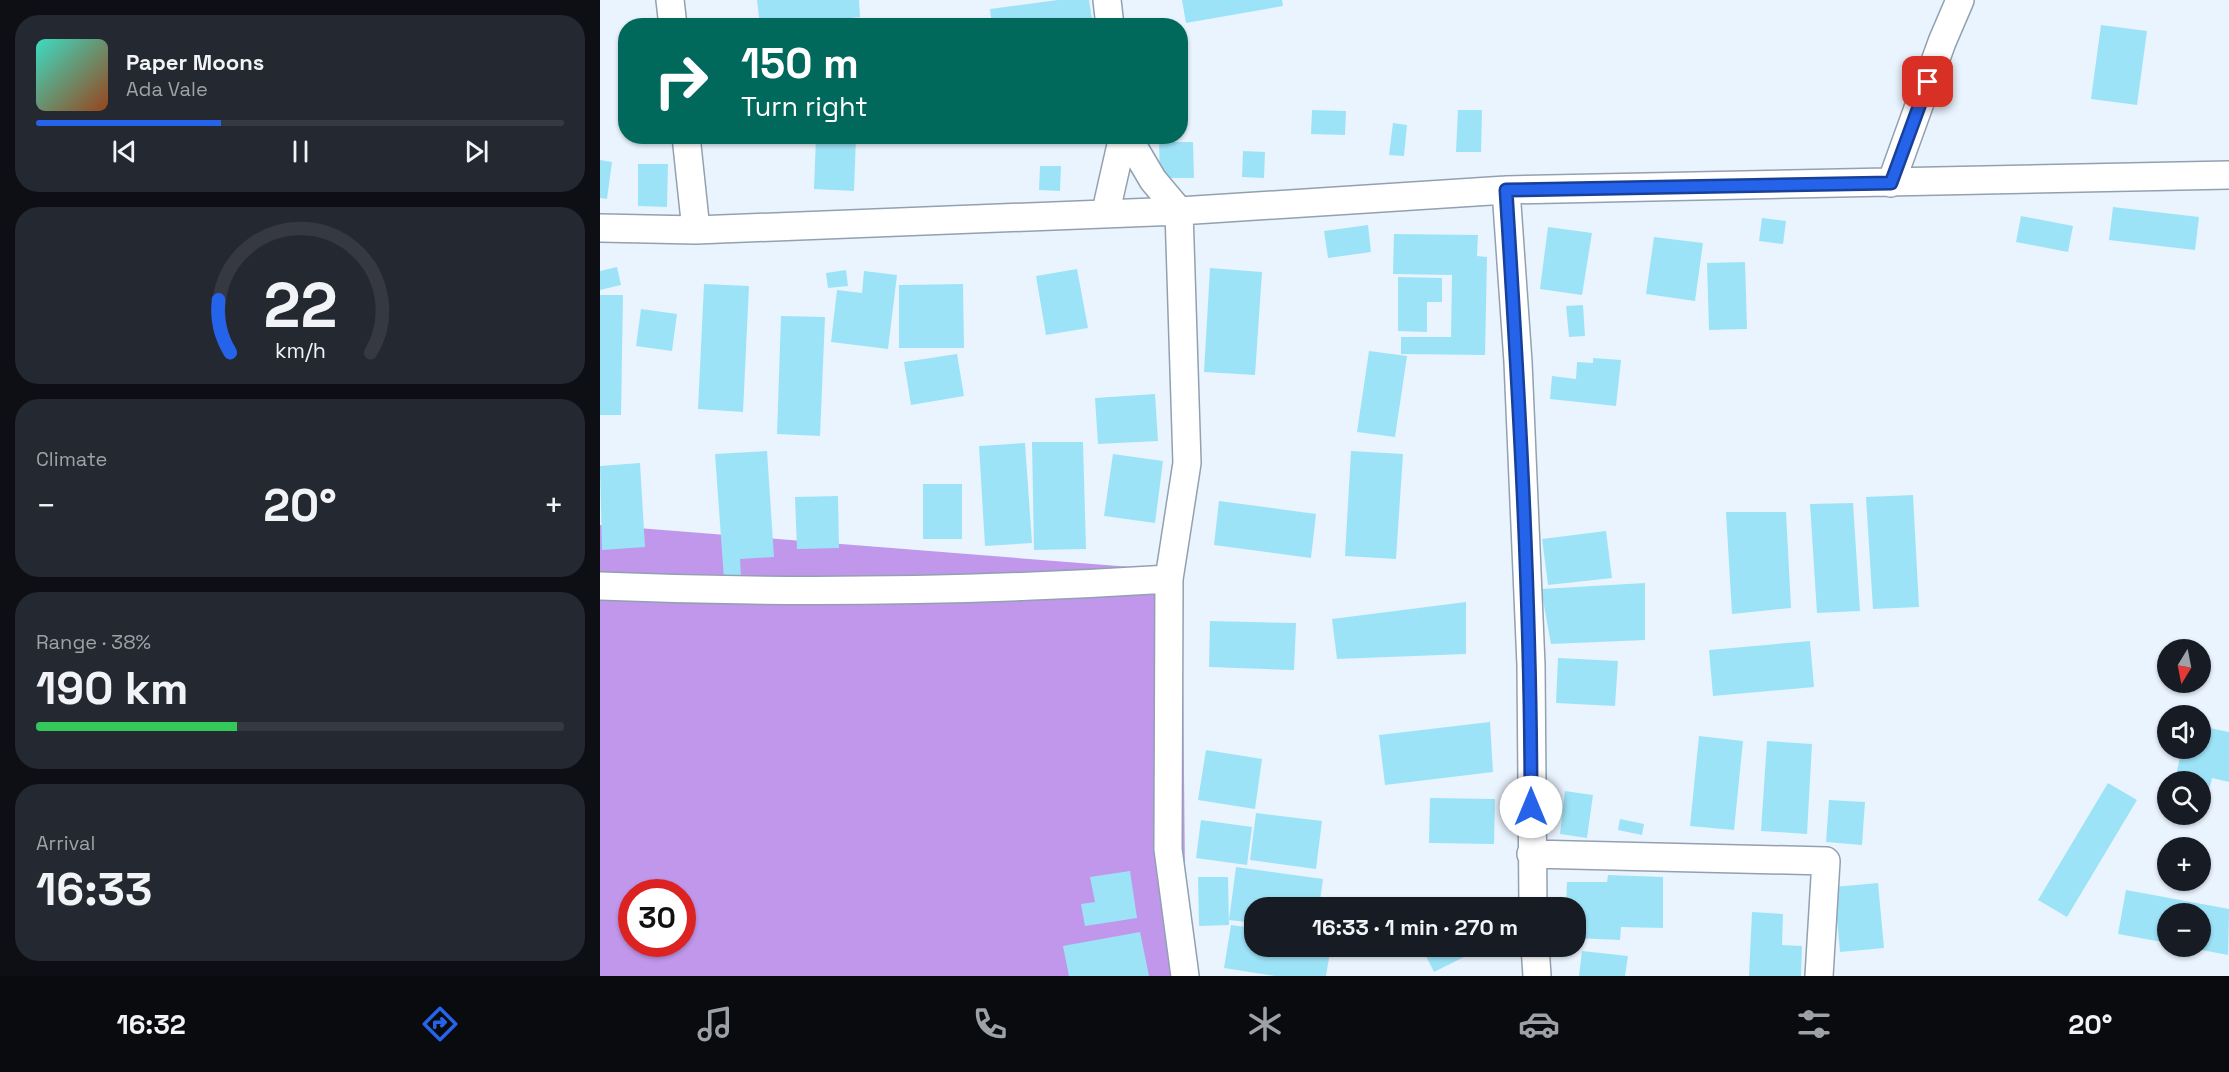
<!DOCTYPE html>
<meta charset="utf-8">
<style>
body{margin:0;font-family:"Space Grotesk",sans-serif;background:#242831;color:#f1f3f6;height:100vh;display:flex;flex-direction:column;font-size:22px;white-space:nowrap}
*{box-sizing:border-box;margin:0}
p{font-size:20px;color:#9ea1a6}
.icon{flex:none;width:33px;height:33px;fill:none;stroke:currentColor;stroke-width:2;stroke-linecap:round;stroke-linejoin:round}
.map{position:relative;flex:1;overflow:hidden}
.side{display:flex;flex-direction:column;gap:15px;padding:15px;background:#0d0f14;width:600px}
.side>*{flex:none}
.banner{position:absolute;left:18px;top:18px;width:570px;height:126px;border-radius:24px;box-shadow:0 2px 4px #0004;background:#00695c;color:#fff;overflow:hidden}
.needle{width:39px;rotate:190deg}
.fabs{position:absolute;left:1557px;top:639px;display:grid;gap:12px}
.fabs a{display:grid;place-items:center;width:54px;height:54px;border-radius:50%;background:#171b24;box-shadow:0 2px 4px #0004;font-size:30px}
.speed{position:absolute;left:18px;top:879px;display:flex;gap:12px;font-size:30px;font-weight:700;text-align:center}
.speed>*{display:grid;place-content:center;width:78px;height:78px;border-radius:50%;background:#171b24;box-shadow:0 2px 4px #0004;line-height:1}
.speed .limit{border:9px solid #d22;background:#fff;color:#111}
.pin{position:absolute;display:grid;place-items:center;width:51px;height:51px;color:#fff;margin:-26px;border-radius:12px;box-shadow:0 3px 9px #0006}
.me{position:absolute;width:66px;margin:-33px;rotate:0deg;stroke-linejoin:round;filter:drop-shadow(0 0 4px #0008)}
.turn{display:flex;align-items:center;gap:21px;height:126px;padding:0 24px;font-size:27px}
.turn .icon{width:78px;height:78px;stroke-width:2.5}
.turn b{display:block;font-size:42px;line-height:51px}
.big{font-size:45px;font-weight:800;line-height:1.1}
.side .card{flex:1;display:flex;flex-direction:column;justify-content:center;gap:9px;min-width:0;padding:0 21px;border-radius:24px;background:#242831}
.side .dial{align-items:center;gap:0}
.dial svg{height:156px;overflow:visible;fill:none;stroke:#363941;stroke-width:7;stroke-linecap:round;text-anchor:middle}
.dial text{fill:#f1f3f6;stroke:none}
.song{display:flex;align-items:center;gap:18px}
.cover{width:72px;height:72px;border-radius:9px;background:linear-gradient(135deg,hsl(170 70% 55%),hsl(20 70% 35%))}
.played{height:6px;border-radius:3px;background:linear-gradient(90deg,#2563eb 35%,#363941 35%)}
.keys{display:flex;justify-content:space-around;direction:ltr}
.heat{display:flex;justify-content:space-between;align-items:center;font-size:33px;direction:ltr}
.charge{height:9px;border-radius:4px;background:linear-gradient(90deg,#34c759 38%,#363941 0)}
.trip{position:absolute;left:644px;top:897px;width:342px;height:60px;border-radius:24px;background:#171b24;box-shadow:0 2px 4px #0004;font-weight:800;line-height:60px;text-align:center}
.tabs{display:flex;height:96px;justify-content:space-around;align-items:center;background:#090b0e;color:#9ea1a6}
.tabs .icon{width:42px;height:42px}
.tabs .on{color:#2563eb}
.tabs b{font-size:27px;color:#f1f3f6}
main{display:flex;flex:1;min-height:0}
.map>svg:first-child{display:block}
.forest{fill:#c097eb;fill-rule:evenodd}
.building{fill:#9de3f7}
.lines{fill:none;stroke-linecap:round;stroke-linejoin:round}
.minor-casing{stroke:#91a1b1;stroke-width:30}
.minor{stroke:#fff;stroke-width:27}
.route-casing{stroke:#184099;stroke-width:15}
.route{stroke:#2563eb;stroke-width:10}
</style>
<main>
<section class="side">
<div class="card">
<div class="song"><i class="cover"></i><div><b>Paper Moons</b><p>Ada Vale</p></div></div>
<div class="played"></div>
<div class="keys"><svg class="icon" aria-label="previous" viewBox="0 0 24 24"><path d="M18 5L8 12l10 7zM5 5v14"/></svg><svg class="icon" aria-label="pause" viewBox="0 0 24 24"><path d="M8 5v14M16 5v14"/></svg><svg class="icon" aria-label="next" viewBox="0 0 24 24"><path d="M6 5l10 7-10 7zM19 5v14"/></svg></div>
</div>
<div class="card dial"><svg viewBox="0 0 100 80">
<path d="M14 69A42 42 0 1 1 86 69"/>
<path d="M14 69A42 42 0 0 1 8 42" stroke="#2563eb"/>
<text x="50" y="56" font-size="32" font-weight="700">22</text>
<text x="50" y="72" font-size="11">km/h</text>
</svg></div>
<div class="card"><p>Climate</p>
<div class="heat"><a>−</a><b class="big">20°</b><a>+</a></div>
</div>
<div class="card"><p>Range · 38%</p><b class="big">190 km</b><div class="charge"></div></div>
<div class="card"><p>Arrival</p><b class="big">16:33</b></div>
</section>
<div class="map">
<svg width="1629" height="976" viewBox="0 0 1629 976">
<rect width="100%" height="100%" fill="#eaf4fe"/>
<path class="forest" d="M0,525l582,46 4,405h-586zM32,892h50v52h-50z"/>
<path class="building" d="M157,0h102l1,17 -61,6v3h-39z
M458,0h31l4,26h-101l-2,-17z
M582,0h100l1,6 -97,17z
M1501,25l46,6 -10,74 -46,-6z
M712,110l34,1 -1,24 -34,-1z
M858,110h24l-1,42h-25z
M793,123l14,2 -3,31 -15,-1z
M216,136l40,1 -2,54 -40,-2z
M559,142h34l1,36h-34z
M643,151l22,1 -1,26 -22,-1z
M0,160l12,2 -5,37 -7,-1z
M38,164h30l-1,43 -29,-1z
M440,166h21l-1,25 -21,-1z
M1513,207l86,10 -4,33 -86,-10z
M1421,216l52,10 -5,26 -52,-10z
M1162,218l24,3 -3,23 -24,-3z
M768,225l3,27 -43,6 -4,-27z
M948,227l44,6 -10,62 -42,-6z
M794,234l84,1 -1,21 10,1 -2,98 -84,-1v-17h50l1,-62 -59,-1z
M1054,237l49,6 -8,58 -49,-7z
M1145,262l2,67 -38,1 -2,-67z
M17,267l4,18 -21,5v-19z
M610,268l52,4 -7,103 -51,-3z
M477,269l11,59 -42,7 -10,-59z
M246,270l2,16 -20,2 -2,-15z
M264,271l33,4 -9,74 -57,-7 6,-52 25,3z
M798,277l44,1v24h-15v30l-29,-1z
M104,284l45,2 -6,126 -45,-3z
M363,284l1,64h-65v-63z
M0,295h23l-2,120h-21z
M983,305l2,31 -16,1 -3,-31z
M41,309l36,5 -5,37 -36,-5z
M181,316l44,1 -5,119 -43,-2z
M769,351l38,5 -12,81 -38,-5z
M357,354l7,42 -53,9 -7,-43z
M993,358l28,2 -5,46 -66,-7 2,-23 24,3 1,-17 16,1z
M555,394l3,47 -60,3 -3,-46z
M432,442h51l3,107 -52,1z
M425,443l7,100 -47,3 -6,-100z
M167,451l7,106 -34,2 1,19 -17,1 -9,-125z
M751,451l52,3 -7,105 -51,-3z
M513,454l50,7 -8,62 -51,-7z
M40,463l5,84 -43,3 -2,-84z
M323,484h39v55h-39z
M1313,495l6,112 -46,2 -7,-112z
M238,496l1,52 -42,1 -2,-52z
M619,501l97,13 -5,44 -97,-13z
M1253,503l7,108 -43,2 -7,-109z
M1126,512h60l5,96 -59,6z
M1006,531l6,47 -64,7 -6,-46z
M1045,583v57l-94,4 -10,-55z
M866,602v52l-129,5 -5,-40z
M610,621l86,2 -2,47 -85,-3z
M1210,641l4,46 -101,9 -4,-46z
M958,658l60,3 -3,45 -59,-3z
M890,722l3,50 -108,13 -6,-50z
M1600,726l29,6v50l-17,-4 -2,9 -10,-2v-3l-25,-2 7,-32h18z
M1099,736l44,5 -9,89 -44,-4z
M1167,741l45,3 -5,90 -46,-3z
M606,750l56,9 -7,50 -57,-9z
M1508,783l29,17 -70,117 -29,-17z
M965,791l28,4 -6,43 -27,-4z
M830,798l65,1 -1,45 -65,-1z
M1229,800l36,2 -3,43 -36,-3z
M656,813l66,8 -6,48 -66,-9z
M1020,819l24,5 -2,11 -24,-5z
M601,820l51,7 -5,38 -51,-7z
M636,867l87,12 -4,29h-65v15l-25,-3z
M530,871l7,47 -52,8 -4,-22 14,-2 -5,-25z
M1008,875l55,2v51l-42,-1 -1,13 -45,-2v-30h-9l1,-26h40z
M598,877h30l1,48 -30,1z
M1278,883l6,65 -44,4 -6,-65z
M1526,890l103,19 -1,46 -37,-7 9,-2v-32h-32v29l-50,-9z
M878,900l4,8h-20z
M1152,912l31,2 -1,31 20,1 -1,30h-52z
M631,925l23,3v18h77l-5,30h-51l-51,-8z
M540,932l9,44h-80l-6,-30z
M821,946h65l-52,26z
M982,951l46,5 -3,20h-46z"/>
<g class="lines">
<g class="minor-casing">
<path id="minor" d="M70,0l3,26
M507,0l3,26
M86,136l10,94
M527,136l26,44 26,31 8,252 -18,116 -1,270 17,127
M1291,183l51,-141 18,-42
M906,190l12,172 13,303 2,243
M506,211l17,-75
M0,228l96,2 483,-19 327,-21 723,-15
M0,586c190,8 380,5 569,-7
M931,854l295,7 -7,115
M935,946l2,30"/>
</g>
<use href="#minor" class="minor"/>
</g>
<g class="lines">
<g class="route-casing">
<path id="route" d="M931,807c0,-206 -12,-411 -25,-617l385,-7 37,-101"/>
</g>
<use href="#route" class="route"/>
</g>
</svg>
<div class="fabs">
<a><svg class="needle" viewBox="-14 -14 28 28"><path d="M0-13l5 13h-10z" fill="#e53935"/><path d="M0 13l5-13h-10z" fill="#9ea1a6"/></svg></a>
<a><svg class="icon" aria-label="sound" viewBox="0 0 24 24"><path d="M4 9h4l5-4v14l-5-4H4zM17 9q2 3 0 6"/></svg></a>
<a><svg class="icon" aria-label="search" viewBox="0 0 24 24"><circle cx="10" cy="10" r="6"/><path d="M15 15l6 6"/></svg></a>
<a>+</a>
<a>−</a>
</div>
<div class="speed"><div class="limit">30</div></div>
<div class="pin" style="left:1328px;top:82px;background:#d93025"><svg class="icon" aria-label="arrive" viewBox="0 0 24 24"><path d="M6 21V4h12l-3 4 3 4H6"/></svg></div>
<svg class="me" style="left:931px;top:807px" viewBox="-20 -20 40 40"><circle r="19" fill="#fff"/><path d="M0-13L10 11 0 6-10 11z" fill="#2563eb"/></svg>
<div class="trip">16:33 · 1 min · 270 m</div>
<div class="banner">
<div class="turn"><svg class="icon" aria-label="right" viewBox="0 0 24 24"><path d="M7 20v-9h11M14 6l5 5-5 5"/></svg><div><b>150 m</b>Turn right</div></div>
</div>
</div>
</main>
<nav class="tabs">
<b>16:32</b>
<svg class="icon on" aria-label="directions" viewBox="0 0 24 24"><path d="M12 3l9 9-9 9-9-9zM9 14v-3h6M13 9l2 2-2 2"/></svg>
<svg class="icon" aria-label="music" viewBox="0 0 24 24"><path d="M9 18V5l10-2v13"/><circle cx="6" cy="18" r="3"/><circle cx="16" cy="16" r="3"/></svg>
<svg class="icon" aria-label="phone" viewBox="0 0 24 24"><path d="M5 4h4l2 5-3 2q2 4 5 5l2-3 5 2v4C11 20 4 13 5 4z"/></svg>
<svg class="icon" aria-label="climate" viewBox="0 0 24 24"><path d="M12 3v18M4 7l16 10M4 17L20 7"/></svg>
<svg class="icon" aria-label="car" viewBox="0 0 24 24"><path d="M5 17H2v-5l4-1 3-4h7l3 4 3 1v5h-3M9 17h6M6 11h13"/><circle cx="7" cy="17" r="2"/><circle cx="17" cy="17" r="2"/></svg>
<svg class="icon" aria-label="filters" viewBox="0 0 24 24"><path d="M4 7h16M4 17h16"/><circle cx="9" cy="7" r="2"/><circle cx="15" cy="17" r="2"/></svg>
<b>20°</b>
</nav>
